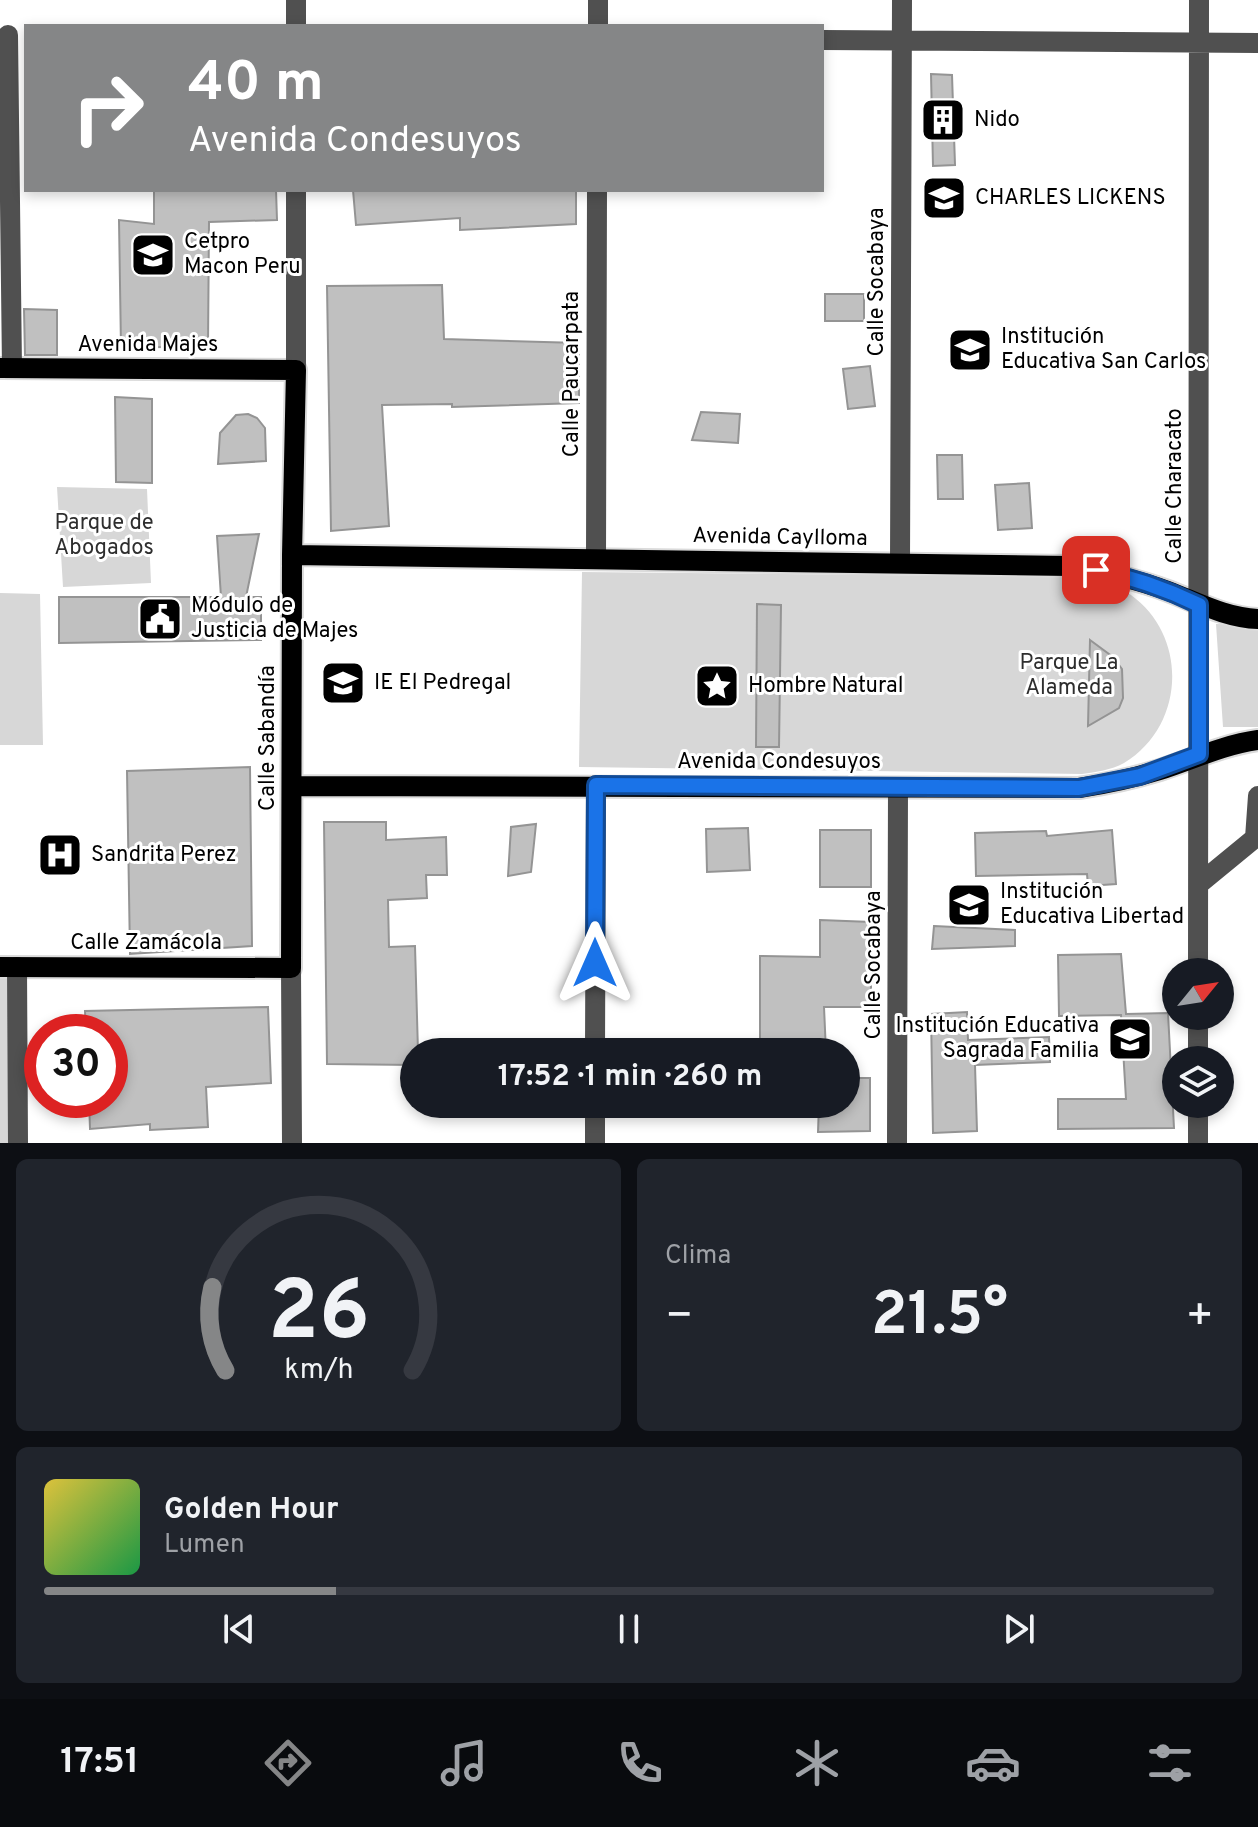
<!DOCTYPE html>
<html lang="es">
<meta charset="utf-8">
<style>
body{margin:0;font-family:Overpass,sans-serif;background:#20242c;color:#f1f3f6;height:100vh;display:flex;flex-direction:column;font-size:30px;white-space:nowrap}
*{box-sizing:border-box;margin:0}
p{font-size:26px;color:#9ea1a6}
.icon{flex:none;width:44px;height:44px;fill:none;stroke:currentColor;stroke-width:2;stroke-linecap:round;stroke-linejoin:round}
.map{position:relative;height:1143px;overflow:hidden}
.panel{display:flex;flex-direction:column;gap:16px;padding:16px;background:#0d0f14;flex:1}
.panel>*{flex:none}
.banner{position:absolute;left:24px;top:24px;width:800px;height:168px;border-radius:0px;box-shadow:0 4px 12px #0003;background:#858687;color:#fff;overflow:hidden}
.needle{width:52px;rotate:60deg}
.controls{position:absolute;left:1162px;top:958px;display:grid;gap:16px}
.controls a{display:grid;place-items:center;width:72px;height:72px;border-radius:50%;background:#171b24;box-shadow:0 4px 12px #0003;font-size:40px}
.speed{position:absolute;left:24px;top:1014px;display:flex;gap:16px;font-size:40px;font-weight:700;text-align:center}
.speed>*{display:grid;place-content:center;width:104px;height:104px;border-radius:50%;background:#171b24;box-shadow:0 4px 12px #0003;line-height:1}
.speed .limit{border:12px solid #d22;background:#fff;color:#111}
.pin{position:absolute;display:grid;place-items:center;width:68px;height:68px;color:#fff;margin:-34px;border-radius:16px;box-shadow:0 4px 12px #0006}
.me{position:absolute;width:88px;margin:-44px;rotate:0deg;stroke-linejoin:round;filter:drop-shadow(0 0 6px #0008)}
.turn{display:flex;align-items:center;gap:28px;height:168px;padding:0 32px;font-size:36px}
.turn .icon{width:104px;height:104px;stroke-width:2.5}
.turn b{display:block;font-size:56px;line-height:68px}
.big{font-size:60px;font-weight:700;line-height:1.1}
.panel .tile{flex:1;display:flex;flex-direction:column;justify-content:center;gap:12px;min-width:0;padding:0 28px;border-radius:12px;background:#20242c}
.panel .dial{align-items:center;gap:0}
.dial svg{height:208px;overflow:visible;fill:none;stroke:#363941;stroke-width:7;stroke-linecap:round;text-anchor:middle}
.dial text{fill:#f1f3f6;stroke:none}
.song{display:flex;align-items:center;gap:24px}
.cover{width:96px;height:96px;border-radius:12px;background:linear-gradient(135deg,hsl(50 70% 55%),hsl(140 70% 35%))}
.played{height:8px;border-radius:4px;background:linear-gradient(90deg,#858687 25%,#363941 25%)}
.keys{display:flex;justify-content:space-around;direction:ltr}
.heat{display:flex;justify-content:space-between;align-items:center;font-size:44px;direction:ltr}
.panel .tiles{flex:1;display:grid;gap:16px;grid-template-columns:1fr 1fr}
.tile:last-child{grid-column:span 2}
.trip{position:absolute;left:400px;top:1038px;width:460px;height:80px;border-radius:40px;background:#171b24;box-shadow:0 4px 12px #0003;font-weight:700;line-height:80px;text-align:center}
.tab-bar{display:flex;height:128px;justify-content:space-around;align-items:center;background:#090b0e;color:#9ea1a6}
.tab-bar .icon{width:56px;height:56px}
.tab-bar .current{color:#858687}
.tab-bar b{font-size:36px;color:#f1f3f6}
.map>svg:first-child{display:block}
.green{fill:#d7d7d7}
.building{fill:#c0c0c0;stroke:#949494;stroke-width:2}
.lines{fill:none;stroke-linecap:round;stroke-linejoin:round}
.major-casing{stroke:#dbdbdb;stroke-width:24}
.minor{stroke:#505050;stroke-width:20}
.major{stroke:#000;stroke-width:20}
.route-casing{stroke:#114b97;stroke-width:20}
.route{stroke:#1a73e8;stroke-width:14}
.labels{text-anchor:middle;dominant-baseline:central;stroke-width:6;stroke-linejoin:round;paint-order:stroke}
.poi-label{font-size:22px;fill:#000;stroke:#fff;text-anchor:start}
.street-label{font-size:22px;fill:#000;stroke:#fff}
.park-label{font-size:22px;fill:#2e2e2e;stroke:#fff}
</style>
<div class="map">
<svg width="1258" height="1143" viewBox="0 0 1258 1143">
<rect width="100%" height="100%" fill="#fff"/>
<path class="green" d="M57,487l90,2 4,94 -88,4z
M582,572l491,5c20,3 41,5 58,18 58,42 54,131 -7,168 -13,7 -28,9 -42,11l-503,-7z
M0,593l40,1 3,151h-43z
M1216,624l42,1v102h-35z
M0,967h8l5,176h-13z"/>
<path class="building" d="M931,74l21,1 3,90 -22,1z
M154,190h122l1,30 -68,2 -1,124 -87,2 -2,-128 35,4z
M353,190h223v34l-116,6v-12l-104,7z
M442,285l2,54 135,4v60l-127,4v-3l-70,1 7,121 -58,5 -4,-245z
M825,294h39v27h-39z
M24,309l33,1v45h-32z
M870,366l5,40 -27,3 -5,-40z
M115,397l37,2v84l-36,-1z
M701,412l39,2 -2,29 -46,-3z
M248,414l9,4 8,10 1,33 -48,3 2,-31 16,-18z
M937,455h25l1,44h-25z
M1029,483l3,45 -34,2 -3,-45z
M259,534l-13,63h15v43l-202,3v-46h162l-4,-61z
M757,604l24,1 -2,142h-23z
M1090,640l23,17 9,12 1,29 -4,10 -31,18z
M250,767l2,179 -122,8 -3,-183z
M324,822h62v18l60,-3 1,38h-21l1,23 -39,2 1,47 26,-1 3,106h-4v13l-87,-1z
M536,824l-5,48 -23,4 3,-49z
M748,828l2,42 -43,2 -1,-43z
M820,830h51v57h-51z
M1112,830l4,54 -28,2 -1,-12 -111,2 -1,-43 71,-2 1,5z
M820,920l51,2v85h-47l2,45h-66v-96l60,1z
M934,926l81,4v16l-83,3z
M1121,954l5,60 42,-1 6,115 -116,1v-30h68l-5,-84 -62,1 -1,-61z
M268,1007l3,76 -65,4 2,40 -58,3v-6l-60,5 -1,-29h21v-68h-24l-1,-21z
M967,1012l1,28 81,-3 1,25 -75,3 2,66 -44,2 -2,-119z
M846,1078h24v53l-52,1 1,-28h27z"/>
<g class="lines">
<g class="major-casing">
<path id="major" d="M0,368l296,2 -4,185 -1,413 -291,-1
M292,555l778,11c34,6 66,13 98,25 29,11 58,27 90,28
M293,786l786,2c28,-4 55,-10 81,-18 34,-11 63,-25 98,-30"/>
</g>
<path class="minor" d="M296,26v-26
M598,26v-26
M8,35l4,333
M822,40l436,3
M296,190v180
M596,559l1,-369
M900,563l2,-563
M1199,884l56,-46 3,-42
M17,967l1,176
M291,968l1,175
M1198,972l1,-972
M595,1052l1,-267
M1198,1060v-44
M595,1143v-39
M897,1143l1,-356
M1198,1143v-39"/>
<use href="#major" class="major"/>
</g>
<g class="lines">
<g class="route-casing">
<path id="route" d="M595,963l1,-178 483,3 61,-12 59,-22v-149c-33,-16 -67,-28 -103,-35"/>
</g>
<use href="#route" class="route"/>
</g>
<defs>
<g id="building-square" transform="scale(2.3)"><rect x="-9" y="-9" width="18" height="18" rx="4" fill="#000" stroke="#fff"/><path d="M-4-6H4V6H1V3H-1V6H-4ZM-2.5-4.3h1.7v1.8h-1.7ZM.8-4.3h1.7v1.8H.8ZM-2.5-1h1.7V.8h-1.7ZM.8-1h1.7V.8H.8Z" fill="#fff"/></g>
<g id="school-square" transform="scale(2.3)"><rect x="-9" y="-9" width="18" height="18" rx="4" fill="#000" stroke="#fff"/><path d="M0-5L7-2L0 1L-7-2ZM-4 1L0 2.5L4 1V4Q0 6-4 4Z" fill="#fff"/></g>
<g id="civic-square" transform="scale(2.3)"><rect x="-9" y="-9" width="18" height="18" rx="4" fill="#000" stroke="#fff"/><path d="M-.6-6.5H3V-4.5H.6V-3L4-1V1h2V6H-6V1h2V-1L-.6-3ZM-1.2 2.5V6h2.4V2.5Z" fill="#fff"/></g>
<g id="sight-square" transform="scale(2.3)"><rect x="-9" y="-9" width="18" height="18" rx="4" fill="#000" stroke="#fff"/><path d="M0-6L1.8-2.2L6-1.7L2.9 1.2L3.7 5.4L0 3.3L-3.7 5.4L-2.9 1.2L-6-1.7L-1.8-2.2Z" fill="#fff"/></g>
<g id="hospital-square" transform="scale(2.3)"><rect x="-9" y="-9" width="18" height="18" rx="4" fill="#000" stroke="#fff"/><path d="M-5-5h3v3.5h4V-5h3V5h-3V1.5h-4V5h-3Z" fill="#fff"/></g>
</defs>
<g fill-rule="evenodd">
<use href="#building-square" x="943" y="120"/>
<use href="#school-square" x="944" y="198"/>
<use href="#school-square" x="153" y="255"/>
<use href="#school-square" x="970" y="350"/>
<use href="#civic-square" x="160" y="619"/>
<use href="#school-square" x="343" y="683"/>
<use href="#sight-square" x="717" y="686"/>
<use href="#hospital-square" x="60" y="855"/>
<use href="#school-square" x="969" y="905"/>
<use href="#school-square" x="1130" y="1039"/>
</g>
<g class="labels">
<g class="poi-label">
<text x="974" y="120">Nido</text>
<text x="975" y="198">CHARLES LICKENS</text>
<text x="184" y="242">Cetpro<tspan x="184" dy="25">Macon Peru</tspan></text>
<text x="1001" y="337">Institución<tspan x="1001" dy="25">Educativa San Carlos</tspan></text>
<text x="191" y="606">Módulo de<tspan x="191" dy="25">Justicia de Majes</tspan></text>
<text x="374" y="683">IE El Pedregal</text>
<text x="748" y="686">Hombre Natural</text>
<text x="91" y="855">Sandrita Perez</text>
<text x="1000" y="892">Institución<tspan x="1000" dy="25">Educativa Libertad</tspan></text>
<text x="1099" y="1026" text-anchor="end">Institución Educativa<tspan x="1099" dy="25">Sagrada Familia</tspan></text>
</g>
<g class="street-label">
<text transform="translate(877 282) rotate(-90)">Calle Socabaya</text>
<text x="148" y="345">Avenida Majes</text>
<text transform="translate(572 374) rotate(-90)">Calle Paucarpata</text>
<text transform="translate(1175 486) rotate(-90)">Calle Characato</text>
<text transform="translate(780 538) rotate(1)">Avenida Caylloma</text>
<text transform="translate(268 738) rotate(-90)">Calle Sabandía</text>
<text x="779" y="762">Avenida Condesuyos</text>
<text x="146" y="943">Calle Zamácola</text>
<text transform="translate(874 965) rotate(-90)">Calle Socabaya</text>
</g>
<g class="park-label">
<text x="104" y="523">Parque de<tspan x="104" dy="25">Abogados</tspan></text>
<text x="1069" y="663">Parque La<tspan x="1069" dy="25">Alameda</tspan></text>
</g>
</g>
</svg>
<div class="controls">
<a><svg class="needle" viewBox="-14 -14 28 28"><path d="M0-13l5 13h-10z" fill="#e53935"/><path d="M0 13l5-13h-10z" fill="#9ea1a6"/></svg></a>
<a><svg class="icon" aria-label="layers" viewBox="0 0 24 24"><path d="M12 4l9 5-9 5-9-5zM3 14l9 5 9-5"/></svg></a>
</div>
<div class="speed"><div class="limit">30</div></div>
<div class="pin" style="left:1096px;top:570px;background:#d93025"><svg class="icon" aria-label="arrive" viewBox="0 0 24 24"><path d="M6 21V4h12l-3 4 3 4H6"/></svg></div>
<svg class="me" style="left:595px;top:963px" viewBox="-20 -20 40 40"><path d="M0-17L14 15 0 8-14 15z" fill="#1a73e8" stroke="#fff" stroke-width="4"/></svg>
<div class="trip">17:52 · 1 min · 260 m</div>
<div class="banner">
<div class="turn"><svg class="icon" aria-label="right" viewBox="0 0 24 24"><path d="M7 20v-9h11M14 6l5 5-5 5"/></svg><div><b>40 m</b>Avenida Condesuyos</div></div>
</div>
</div>
<section class="panel">
<div class="tiles">
<div class="tile dial"><svg viewBox="0 0 100 80">
<path d="M14 69A42 42 0 1 1 86 69"/>
<path d="M14 69A42 42 0 0 1 9 37" stroke="#858687"/>
<text x="50" y="56" font-size="32" font-weight="700">26</text>
<text x="50" y="72" font-size="11">km/h</text>
</svg></div>
<div class="tile"><p>Clima</p>
<div class="heat"><a>−</a><b class="big">21.5°</b><a>+</a></div>
</div>
<div class="tile">
<div class="song"><i class="cover"></i><div><b>Golden Hour</b><p>Lumen</p></div></div>
<div class="played"></div>
<div class="keys"><svg class="icon" aria-label="previous" viewBox="0 0 24 24"><path d="M18 5L8 12l10 7zM5 5v14"/></svg><svg class="icon" aria-label="pause" viewBox="0 0 24 24"><path d="M8 5v14M16 5v14"/></svg><svg class="icon" aria-label="next" viewBox="0 0 24 24"><path d="M6 5l10 7-10 7zM19 5v14"/></svg></div>
</div>
</div>
</section>
<nav class="tab-bar">
<b>17:51</b>
<svg class="icon current" aria-label="directions" viewBox="0 0 24 24"><path d="M12 3l9 9-9 9-9-9zM9 14v-3h6M13 9l2 2-2 2"/></svg>
<svg class="icon" aria-label="music" viewBox="0 0 24 24"><path d="M9 18V5l10-2v13"/><circle cx="6" cy="18" r="3"/><circle cx="16" cy="16" r="3"/></svg>
<svg class="icon" aria-label="phone" viewBox="0 0 24 24"><path d="M5 4h4l2 5-3 2q2 4 5 5l2-3 5 2v4C11 20 4 13 5 4z"/></svg>
<svg class="icon" aria-label="climate" viewBox="0 0 24 24"><path d="M12 3v18M4 7l16 10M4 17L20 7"/></svg>
<svg class="icon" aria-label="car" viewBox="0 0 24 24"><path d="M5 17H2v-5l4-1 3-4h7l3 4 3 1v5h-3M9 17h6M6 11h13"/><circle cx="7" cy="17" r="2"/><circle cx="17" cy="17" r="2"/></svg>
<svg class="icon" aria-label="filters" viewBox="0 0 24 24"><path d="M4 7h16M4 17h16"/><circle cx="9" cy="7" r="2"/><circle cx="15" cy="17" r="2"/></svg>
</nav>
